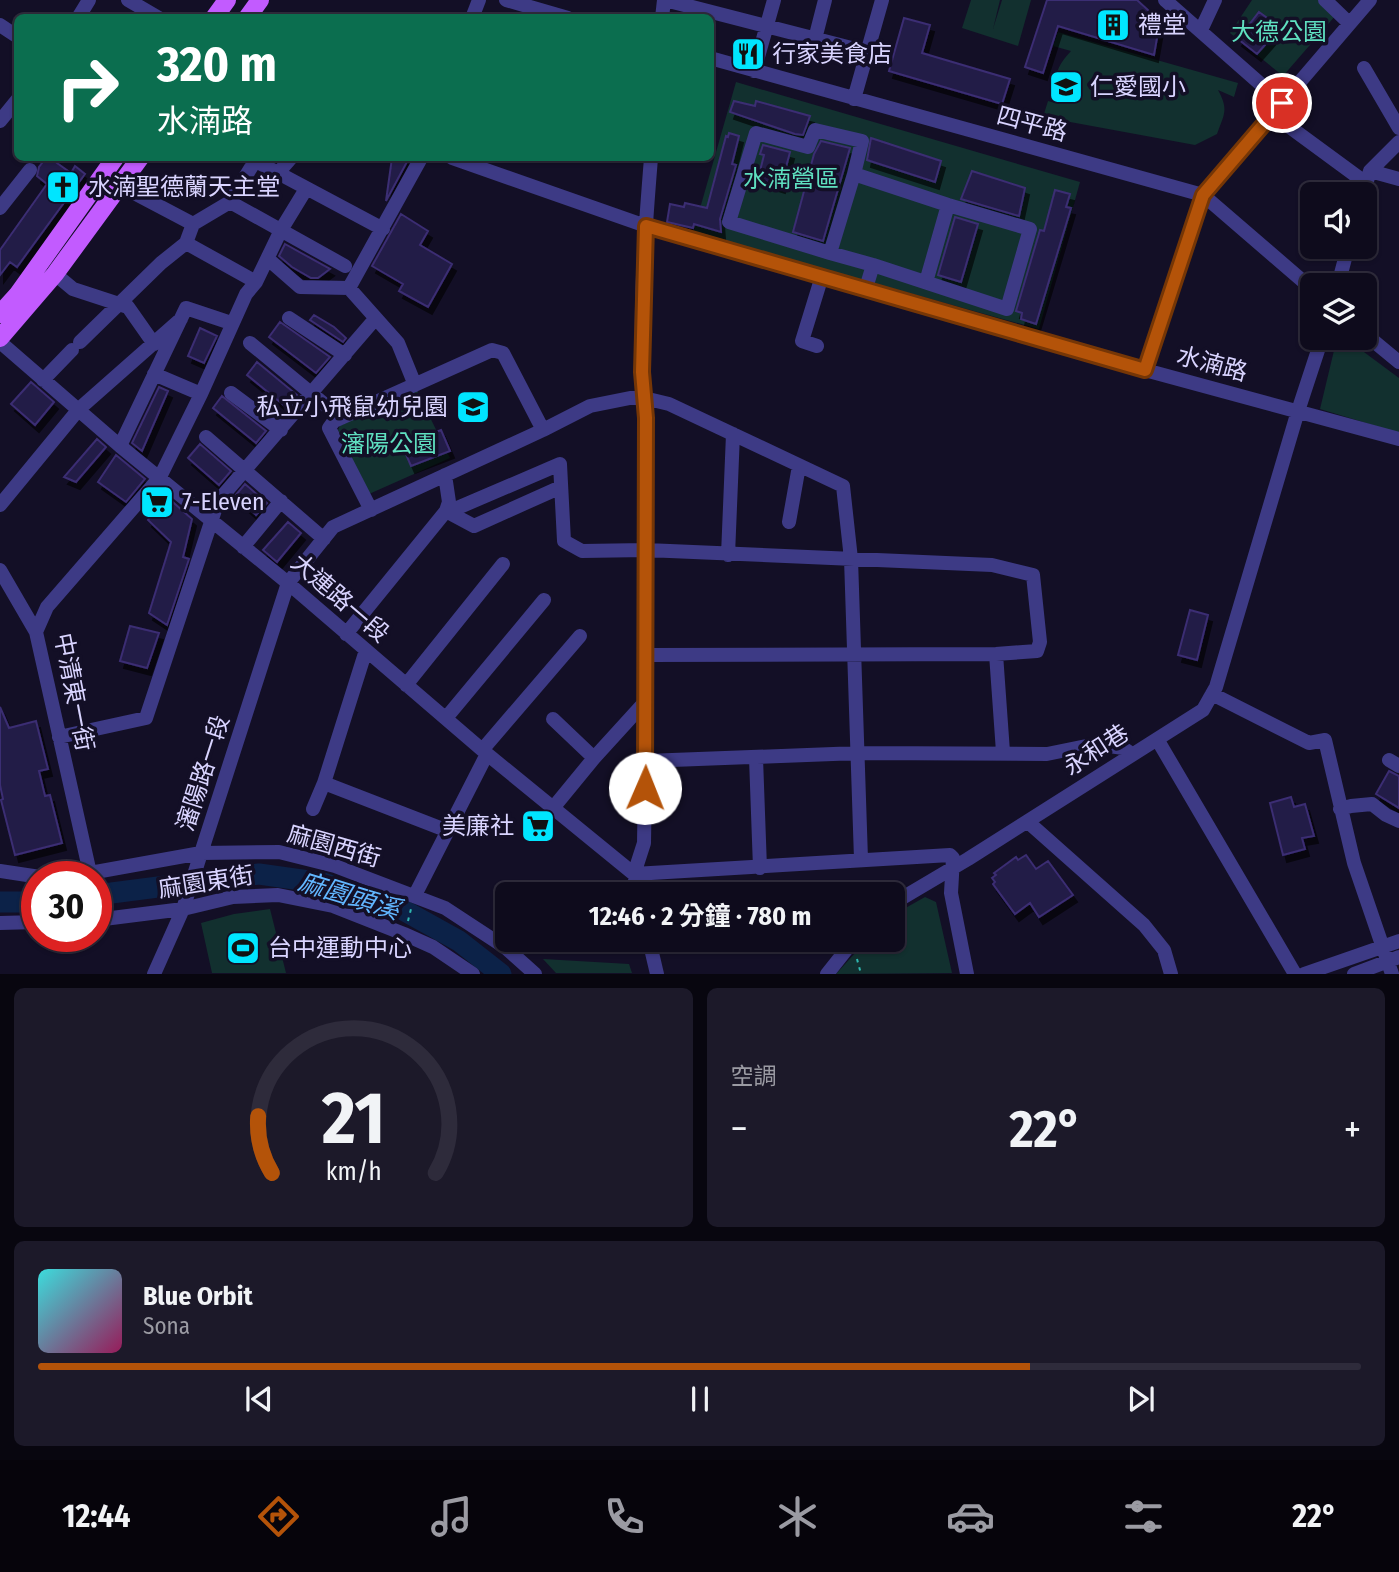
<!DOCTYPE html>
<html lang="zh-TW">
<meta charset="utf-8">
<style>
body{margin:0;font-family:"Fira Sans Condensed","Noto Sans TC",sans-serif;background:#1c1929;color:#f1f3f6;height:100vh;display:flex;flex-direction:column;font-size:26px;white-space:nowrap}
*{box-sizing:border-box;margin:0}
p{font-size:23px;color:#9b9ba3}
.icon{flex:none;width:38px;height:38px;fill:none;stroke:currentColor;stroke-width:2;stroke-linecap:round;stroke-linejoin:round}
.map{position:relative;height:974px;overflow:hidden}
.side{display:flex;flex-direction:column;gap:14px;padding:14px;background:#08060f;flex:1}
.side>*{flex:none}
.hud{position:absolute;left:14px;top:14px;width:700px;height:147px;border-radius:10px;box-shadow:0 2px 5px #0004,0 0 0 2px #2e2b3b;background:#0b6e4f;color:#fff;overflow:hidden}
.tools{position:absolute;left:1300px;top:182px;display:grid;gap:14px}
.tools a{display:grid;place-items:center;width:77px;height:77px;border-radius:10px;background:#0e0b1c;box-shadow:0 2px 5px #0004,0 0 0 2px #2e2b3b;font-size:35px}
.speed{position:absolute;left:21px;top:861px;display:flex;gap:14px;font-size:35px;font-weight:700;text-align:center}
.speed>*{display:grid;place-content:center;width:91px;height:91px;border-radius:50%;background:#0e0b1c;box-shadow:0 2px 5px #0004,0 0 0 2px #2e2b3b;line-height:1}
.speed .limit{border:10px solid #d22;background:#fff;color:#111}
.pin{position:absolute;display:grid;place-items:center;width:60px;height:60px;color:#fff;margin:-30px;border:4px solid #fff;border-radius:50%;box-shadow:0 2px 7px #0007}
.me{position:absolute;width:77px;margin:-38px;rotate:1deg;stroke-linejoin:round;filter:drop-shadow(0 0 5px #0008)}
.turn{display:flex;align-items:center;gap:24px;height:147px;padding:0 28px;font-size:32px}
.turn .icon{width:91px;height:91px;stroke-width:2.5}
.turn b{display:block;font-size:49px;line-height:60px}
.big{font-size:52px;font-weight:700;line-height:1.1}
.side .tile{flex:1;display:flex;flex-direction:column;justify-content:center;gap:10px;min-width:0;padding:0 24px;border-radius:10px;background:#1c1929}
.side .dial{align-items:center;gap:0}
.dial svg{height:182px;overflow:visible;fill:none;stroke:#2e2b3b;stroke-width:7;stroke-linecap:round;text-anchor:middle}
.dial text{fill:#f1f3f6;stroke:none}
.song{display:flex;align-items:center;gap:21px}
.cover{width:84px;height:84px;border-radius:10px;background:linear-gradient(135deg,hsl(180 70% 55%),hsl(330 70% 35%))}
.played{height:7px;border-radius:4px;background:linear-gradient(90deg,#b45309 75%,#2e2b3b 75%)}
.keys{display:flex;justify-content:space-around;direction:ltr}
.heat{display:flex;justify-content:space-between;align-items:center;font-size:38px;direction:ltr}
.side .tiles{flex:1;display:grid;gap:14px;grid-template-columns:1fr 1fr}
.tile:last-child{grid-column:span 2}
.trip{position:absolute;left:495px;top:882px;width:410px;height:70px;border-radius:10px;background:#0e0b1c;box-shadow:0 2px 5px #0004,0 0 0 2px #2e2b3b;font-weight:700;line-height:70px;text-align:center}
.tab-bar{display:flex;height:112px;justify-content:space-around;align-items:center;background:#06040b;color:#9b9ba3}
.tab-bar .icon{width:49px;height:49px}
.tab-bar .current{color:#b45309}
.tab-bar b{font-size:32px;color:#f1f3f6}
.map>svg:first-child{display:block}
.green{fill:#12302f}
.lines{fill:none;stroke-linecap:round;stroke-linejoin:round}
.river{stroke:#0c2248;stroke-width:21}
.building{fill:#241b47;stroke:#3b2d73;stroke-width:2;filter:url(#shadow)}
.path{stroke:#2fb8b0;stroke-width:2;stroke-dasharray:3.5 5;stroke-linecap:butt}
.minor{stroke:#3d3a85;stroke-width:14}
.major{stroke:#c25bff;stroke-width:18}
.route-casing{stroke:#753606;stroke-width:18}
.route{stroke:#b45309;stroke-width:12}
.labels{text-anchor:middle;dominant-baseline:central;stroke-width:7;stroke-linejoin:round;paint-order:stroke}
.poi-label{font-size:24px;fill:#d9d4ff;stroke:#130f26;text-anchor:start}
.park-label{font-size:24px;fill:#5fe0c0;stroke:#130f26}
.street-label{font-size:24px;fill:#d9d4ff;stroke:#130f26}
.water-label{font-size:26px;font-style:italic;fill:#62b6ff;stroke:#130f26}
</style>
<div class="map">
<svg width="1399" height="974" viewBox="0 0 1399 974">
<defs>
<filter id="shadow"><feDropShadow dx="4" dy="7" stdDeviation="0" flood-color="#0009"/></filter>
</defs>
<rect width="100%" height="100%" fill="#130f26"/>
<path class="green" d="M971,0h29l-7,29 9,-29h29l-13,46 -56,-18z
M1252,0h67l17,15 -53,61 -53,-43z
M1058,32l180,51 -4,14 -16,-7c11,20 6,24 -1,44l-22,11 -152,-28 5,-16 11,3c-8,-22 -4,-36 12,-53l-18,-5z
M736,82l344,100 -41,147 -346,-96z
M1337,338h8l54,40v55l-79,-24z
M417,391l33,67 -81,36 -31,-64 3,-7z
M925,897l11,5 16,71 -116,1 31,-34h25l1,-25z
M270,909l16,64h-74l-11,-50 33,-9z
M543,959l86,5 3,9h-76z"/>
<g class="lines">
<path class="river" d="M96,895l163,-21 64,9 73,23 63,35 42,33
M0,902h37"/>
</g>
<path class="building" d="M1047,0h90l23,21 -6,34 -96,-29 -15,47 -18,-6z
M1259,12l15,11 -9,9 6,6 -14,16 -19,-15z
M904,18l26,7 -8,28 88,26 -8,25 -113,-33z
M734,101l21,5 1,-5 54,15 -7,19 -8,-1 -65,-22z
M729,133l10,3 -7,28 4,1 -16,54 1,13 -27,-8 -1,4 -26,-6 3,-18 14,3 1,-4 22,5 19,-72 2,1z
M871,138l70,23 -6,21 -68,-22z
M821,141l29,7 -27,93 -30,-9 21,-78z
M763,145l27,7 -9,34 -23,-7 6,-24 -4,-1z
M46,158h4l21,15 4,-7 10,8 -68,93 -7,-5 -10,13v-25l47,-66 -10,-8 2,-9z
M392,158h17l-23,43z
M972,171l53,17 -6,28 -58,-17z
M1055,190l15,4 -4,13 5,1 -35,116 -15,-5 1,-6 -6,-2 24,-81 4,1z
M401,214l27,17 -8,14 32,19 -24,43 -29,-16 4,-7 -31,-18z
M955,217l23,7 -17,58 -23,-7z
M285,244l45,25 -12,9h-7l-19,-11 -13,-11z
M314,315l20,12 12,11 -3,4 -33,-22z
M280,322l50,35 -14,16 -47,-36z
M200,328l17,8 -13,27 -16,-7z
M257,362l40,33 -11,12 -39,-32z
M31,382l23,20 -19,23 -24,-21z
M159,387l9,4 -26,60 -10,-8z
M222,396l44,35 -10,12 -43,-35z
M441,430l9,21 -39,15 -9,-21z
M97,439l9,8 -30,35 -12,-5z
M200,444l31,27 -12,14 -31,-27z
M116,455l29,24 -19,23 -28,-20z
M245,484l22,19 -11,12 -21,-19z
M166,496l26,23 -9,38 6,2 -22,66 -18,-12 22,-71 -23,-22z
M288,522l13,11 -24,29 -14,-12z
M1190,610l18,5 -11,45 -19,-5z
M130,626l29,7 -12,35 -27,-7z
M0,707l9,21 27,-7 12,48 -9,2 6,25 5,-1 12,48 -47,12 -14,-55 2,-1 -3,-14z
M1389,771l10,5v32l-23,-14z
M1291,797l3,10 11,-3 9,32 -12,2 3,11 -22,6 -13,-52z
M1026,855l10,14 12,-8 25,34 -34,22 -9,-14 -15,11 -22,-30 2,-2 -3,-4 4,-3 -2,-2 22,-16 2,3z"/>
<g class="lines">
<path class="path" d="M408,921l3,-12
M857,959l4,15"/>
<path class="minor" d="M128,0l31,18
M506,0l62,18
M665,0l202,52
M1165,0l117,103
M1325,0l24,23
M78,18l11,-18
M472,18l7,-18
M662,18l2,-18
M0,25l18,12
M1201,30l14,-30
M815,39l10,-39
M710,58l493,137 109,94
M1364,68l35,60
M754,71l20,-71
M854,99l28,-99
M1272,114l94,69
M0,121l18,-22
M250,158l133,71
M452,158l194,68 499,144 254,69
M1370,171l29,8
M278,173l13,-15
M119,185l74,39
M1363,194l7,-23 29,-29
M230,202l115,64
M0,208l30,-38
M186,243l70,39
M830,253l-101,-31 27,-89 52,14 7,-17 47,11 -8,33
M268,259l32,28 49,1 49,55 17,42
M55,274l18,15 55,18 26,37
M926,282l22,-77
M1338,285l10,-38
M349,288l72,-130
M866,288l7,-23 134,44 23,-80 -82,-24 -94,-31 -24,79 43,12
M289,318l56,37
M1365,334l34,28
M0,342l120,104 168,137 199,171 147,120 5,20
M80,342l81,-79 25,-20 7,-19 37,-22 25,-41
M250,343l91,75
M817,346l-15,-5 20,-65
M1145,370l58,-175 167,-195
M154,374l47,20
M43,380l29,-30
M231,393l50,37
M206,437l118,102
M120,446l66,-138 45,15
M0,505l79,-96 102,-90
M371,510l-42,-82 5,-7 158,-71 11,3 40,77
M446,511l28,15 87,-39
M448,512l112,-48 4,77 18,10 64,-1 346,15 41,10 7,67 -3,9 -41,3 -349,1
M789,522l10,-56
M243,547l38,-46
M728,555l5,-121
M0,570l36,62
M346,634l100,-123 3,-9 -4,-27
M366,650l-42,133 124,48
M996,654l7,98
M406,685l97,-121
M1212,694l97,49 16,-3 29,123 38,111
M446,718l98,-118
M553,719l41,39
M59,737l87,-19 72,-217 157,-182
M1157,739l138,235
M483,749l97,-113
M756,758l4,110
M1389,760l10,6
M646,761l213,-8 188,1 49,-10 27,4 9,6
M553,808l41,-50 51,-56
M313,809l11,-26
M1340,809l11,-3 21,-2 14,11 13,6
M1028,822l116,103 20,25 7,24
M0,871l40,6
M90,873l-54,-241 11,-25 113,-130 41,-83 45,-100 10,-12 25,-52 25,-41
M634,874l10,-31 3,-188 -1,-237c-9,-86 -2,-174 5,-260
M634,874l316,-19 3,3 -2,35 16,81
M55,877l35,-4 111,-20 78,-1 56,14 110,42 61,40 29,26
M415,895l72,-141
M892,904l76,-45 235,-149 13,-23 82,-276 24,-73
M96,920l87,-11 50,-12 45,-2 55,11 71,28 29,13 40,27
M0,923l37,-1
M649,940l8,34
M154,974l29,-65 105,-326 45,-56 210,-97 47,-24 40,-8h14l25,6 174,82 8,73 10,300
M827,974l27,-34
M1304,974l95,-33
M1354,974l45,-17"/>
<path class="major" d="M214,18l13,-18
M247,18l13,-18
M0,314l18,-20 97,-136
M0,338l55,-64 85,-116"/>
</g>
<g class="lines">
<g class="route-casing">
<path id="route" d="M645,788l1,-370 -4,-46 4,-146 499,144 58,-175 79,-92"/>
</g>
<use href="#route" class="route"/>
</g>
<defs>
<g id="building-square" transform="scale(1.75)"><rect x="-9" y="-9" width="18" height="18" rx="4" fill="#00e5ff" stroke="#130f26"/><path d="M-4-6H4V6H1V3H-1V6H-4ZM-2.5-4.3h1.7v1.8h-1.7ZM.8-4.3h1.7v1.8H.8ZM-2.5-1h1.7V.8h-1.7ZM.8-1h1.7V.8H.8Z" fill="#111"/></g>
<g id="restaurant-square" transform="scale(1.75)"><rect x="-9" y="-9" width="18" height="18" rx="4" fill="#00e5ff" stroke="#130f26"/><path d="M-5-6h1v4h1v-4h1v4h1v-4h1v5L-1.5 .5V6h-2V.5L-5-1ZM5-6V6H3V1.5H1.5Q1.5-4 5-6Z" fill="#111"/></g>
<g id="school-square" transform="scale(1.75)"><rect x="-9" y="-9" width="18" height="18" rx="4" fill="#00e5ff" stroke="#130f26"/><path d="M0-5L7-2L0 1L-7-2ZM-4 1L0 2.5L4 1V4Q0 6-4 4Z" fill="#111"/></g>
<g id="church-square" transform="scale(1.75)"><rect x="-9" y="-9" width="18" height="18" rx="4" fill="#00e5ff" stroke="#130f26"/><path d="M-1.2-6h2.4v3.5h3.3v2.4h-3.3V6h-2.4V-.1h-3.3v-2.4h3.3Z" fill="#111"/></g>
<g id="supermarket-square" transform="scale(1.75)"><rect x="-9" y="-9" width="18" height="18" rx="4" fill="#00e5ff" stroke="#130f26"/><path d="M-6-5.5h2.5l.6 2H6L4.5 2H-2.5L-4.4-4H-6ZM-1.5 3.2a1.3 1.3 0 1 0 .1 0ZM3 3.2a1.3 1.3 0 1 0 .1 0Z" fill="#111"/></g>
<g id="stadium-square" transform="scale(1.75)"><rect x="-9" y="-9" width="18" height="18" rx="4" fill="#00e5ff" stroke="#130f26"/><path d="M0-5a6.5 5 0 1 0 0 10a6.5 5 0 1 0 0-10ZM-3.5-1.8h7v3.6h-7Z" fill="#111"/></g>
</defs>
<g fill-rule="evenodd">
<use href="#building-square" x="1113" y="25"/>
<use href="#restaurant-square" x="748" y="54"/>
<use href="#school-square" x="1066" y="87"/>
<use href="#church-square" x="63" y="187"/>
<use href="#school-square" x="473" y="407"/>
<use href="#supermarket-square" x="157" y="502"/>
<use href="#supermarket-square" x="538" y="826"/>
<use href="#stadium-square" x="243" y="948"/>
</g>
<g class="labels">
<g class="poi-label">
<text x="1138" y="25">禮堂</text>
<text x="772" y="54">行家美食店</text>
<text x="1090" y="87">仁愛國小</text>
<text x="88" y="187">水湳聖德蘭天主堂</text>
<text x="448" y="407" text-anchor="end">私立小飛鼠幼兒園</text>
<text x="182" y="502">7-Eleven</text>
<text x="514" y="826" text-anchor="end">美廉社</text>
<text x="268" y="948">台中運動中心</text>
</g>
<g class="park-label">
<text x="1279" y="32">大德公園</text>
<text x="791" y="179">水湳營區</text>
<text x="389" y="444">瀋陽公園</text>
</g>
<g class="street-label">
<text transform="translate(1032 124) rotate(15)">四平路</text>
<text transform="translate(1212 364) rotate(15)">水湳路</text>
<text transform="translate(340 598) rotate(41)">大連路一段</text>
<text transform="translate(74 692) rotate(79)">中清東一街</text>
<text transform="translate(1096 750) rotate(-33)">永和巷</text>
<text transform="translate(203 773) rotate(-72)">瀋陽路一段</text>
<text transform="translate(334 846) rotate(16)">麻園西街</text>
<text transform="translate(206 882) rotate(-9)">麻園東街</text>
</g>
<g class="water-label">
<text transform="translate(349 896) rotate(17)">麻園頭溪</text>
</g>
</g>
</svg>
<div class="tools">
<a><svg class="icon" aria-label="sound" viewBox="0 0 24 24"><path d="M4 9h4l5-4v14l-5-4H4zM17 9q2 3 0 6"/></svg></a>
<a><svg class="icon" aria-label="layers" viewBox="0 0 24 24"><path d="M12 4l9 5-9 5-9-5zM3 14l9 5 9-5"/></svg></a>
</div>
<div class="speed"><div class="limit">30</div></div>
<div class="pin" style="left:1282px;top:103px;background:#d93025"><svg class="icon" aria-label="arrive" viewBox="0 0 24 24"><path d="M6 21V4h12l-3 4 3 4H6"/></svg></div>
<svg class="me" style="left:645px;top:788px" viewBox="-20 -20 40 40"><circle r="19" fill="#fff"/><path d="M0-13L10 11 0 6-10 11z" fill="#b45309"/></svg>
<div class="trip">12:46 · 2 分鐘 · 780 m</div>
<div class="hud">
<div class="turn"><svg class="icon" aria-label="right" viewBox="0 0 24 24"><path d="M7 20v-9h11M14 6l5 5-5 5"/></svg><div><b>320 m</b>水湳路</div></div>
</div>
</div>
<section class="side">
<div class="tiles">
<div class="tile dial"><svg viewBox="0 0 100 80">
<path d="M14 69A42 42 0 1 1 86 69"/>
<path d="M14 69A42 42 0 0 1 8 44" stroke="#b45309"/>
<text x="50" y="56" font-size="32" font-weight="700">21</text>
<text x="50" y="72" font-size="11">km/h</text>
</svg></div>
<div class="tile"><p>空調</p>
<div class="heat"><a>−</a><b class="big">22°</b><a>+</a></div>
</div>
<div class="tile">
<div class="song"><i class="cover"></i><div><b>Blue Orbit</b><p>Sona</p></div></div>
<div class="played"></div>
<div class="keys"><svg class="icon" aria-label="previous" viewBox="0 0 24 24"><path d="M18 5L8 12l10 7zM5 5v14"/></svg><svg class="icon" aria-label="pause" viewBox="0 0 24 24"><path d="M8 5v14M16 5v14"/></svg><svg class="icon" aria-label="next" viewBox="0 0 24 24"><path d="M6 5l10 7-10 7zM19 5v14"/></svg></div>
</div>
</div>
</section>
<nav class="tab-bar">
<b>12:44</b>
<svg class="icon current" aria-label="directions" viewBox="0 0 24 24"><path d="M12 3l9 9-9 9-9-9zM9 14v-3h6M13 9l2 2-2 2"/></svg>
<svg class="icon" aria-label="music" viewBox="0 0 24 24"><path d="M9 18V5l10-2v13"/><circle cx="6" cy="18" r="3"/><circle cx="16" cy="16" r="3"/></svg>
<svg class="icon" aria-label="phone" viewBox="0 0 24 24"><path d="M5 4h4l2 5-3 2q2 4 5 5l2-3 5 2v4C11 20 4 13 5 4z"/></svg>
<svg class="icon" aria-label="climate" viewBox="0 0 24 24"><path d="M12 3v18M4 7l16 10M4 17L20 7"/></svg>
<svg class="icon" aria-label="car" viewBox="0 0 24 24"><path d="M5 17H2v-5l4-1 3-4h7l3 4 3 1v5h-3M9 17h6M6 11h13"/><circle cx="7" cy="17" r="2"/><circle cx="17" cy="17" r="2"/></svg>
<svg class="icon" aria-label="filters" viewBox="0 0 24 24"><path d="M4 7h16M4 17h16"/><circle cx="9" cy="7" r="2"/><circle cx="15" cy="17" r="2"/></svg>
<b>22°</b>
</nav>
